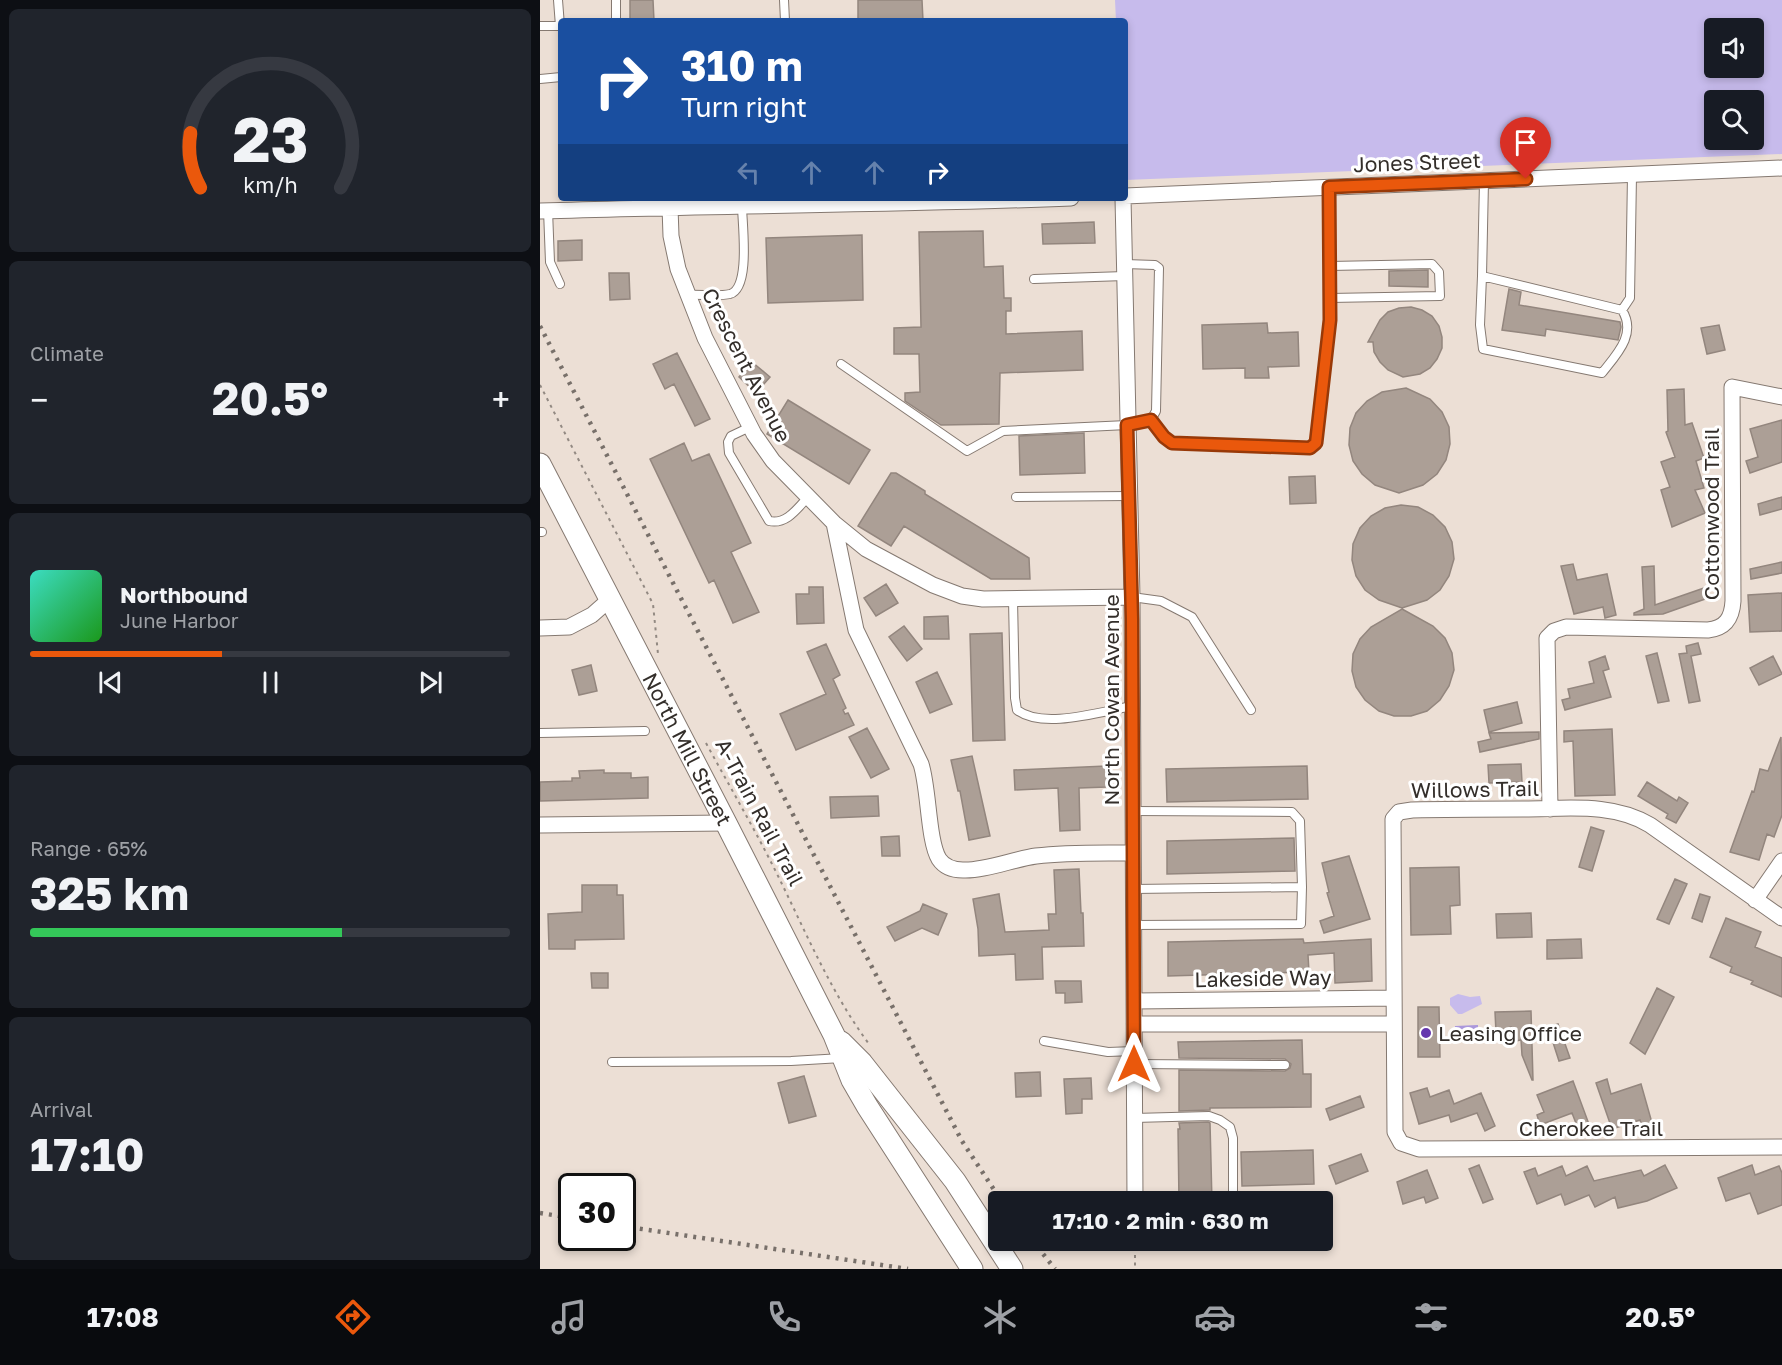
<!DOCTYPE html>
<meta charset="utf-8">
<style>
body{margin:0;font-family:"Golos Text",sans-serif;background:#20242c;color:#f1f3f6;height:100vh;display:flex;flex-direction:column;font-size:22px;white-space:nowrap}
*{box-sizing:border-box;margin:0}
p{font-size:20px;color:#9ea1a6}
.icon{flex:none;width:33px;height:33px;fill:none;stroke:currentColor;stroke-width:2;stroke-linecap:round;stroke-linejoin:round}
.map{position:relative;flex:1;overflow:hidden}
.details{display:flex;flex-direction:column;gap:9px;padding:9px;background:#0d0f14;width:540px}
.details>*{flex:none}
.guide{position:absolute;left:18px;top:18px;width:570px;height:183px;border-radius:6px;box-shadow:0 3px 9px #0003;background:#1a4fa0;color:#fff;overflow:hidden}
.buttons{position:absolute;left:1164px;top:18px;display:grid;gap:12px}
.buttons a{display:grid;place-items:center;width:60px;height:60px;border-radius:6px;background:#171b24;box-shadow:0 3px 9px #0003;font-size:30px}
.speed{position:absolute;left:18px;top:1173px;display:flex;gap:12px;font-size:30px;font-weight:700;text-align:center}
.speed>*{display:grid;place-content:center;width:78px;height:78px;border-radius:50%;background:#171b24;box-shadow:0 3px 9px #0003;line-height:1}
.speed .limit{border:3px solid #111;border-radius:9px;background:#fff;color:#111}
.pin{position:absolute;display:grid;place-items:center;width:51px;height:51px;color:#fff;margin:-62px -26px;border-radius:50% 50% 50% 0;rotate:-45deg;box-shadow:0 0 6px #0007}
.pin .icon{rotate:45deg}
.me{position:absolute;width:66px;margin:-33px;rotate:0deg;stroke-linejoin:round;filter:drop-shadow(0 0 4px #0008)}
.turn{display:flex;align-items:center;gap:21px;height:126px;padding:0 24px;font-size:27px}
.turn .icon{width:78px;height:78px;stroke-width:2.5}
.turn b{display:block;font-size:42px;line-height:51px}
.lanes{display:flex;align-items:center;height:57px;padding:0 24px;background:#0003;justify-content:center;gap:30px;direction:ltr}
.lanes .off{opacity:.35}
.big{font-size:45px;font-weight:700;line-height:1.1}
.details .widget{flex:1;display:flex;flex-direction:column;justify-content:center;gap:9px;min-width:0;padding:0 21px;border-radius:9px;background:#20242c}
.details .dial{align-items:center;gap:0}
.dial svg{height:156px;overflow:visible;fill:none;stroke:#363941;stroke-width:7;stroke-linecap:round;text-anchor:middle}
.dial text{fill:#f1f3f6;stroke:none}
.song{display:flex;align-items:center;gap:18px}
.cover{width:72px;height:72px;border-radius:9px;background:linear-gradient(135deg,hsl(170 70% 55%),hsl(120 70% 35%))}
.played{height:6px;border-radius:3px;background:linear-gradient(90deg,#ea580c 40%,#363941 40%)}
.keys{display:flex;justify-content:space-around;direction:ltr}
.heat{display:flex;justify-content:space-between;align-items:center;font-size:33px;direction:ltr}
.charge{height:9px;border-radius:4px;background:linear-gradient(90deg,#34c759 65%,#363941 0)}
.trip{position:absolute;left:448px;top:1191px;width:345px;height:60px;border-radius:6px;background:#171b24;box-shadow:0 3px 9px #0003;font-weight:700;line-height:60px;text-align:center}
.tab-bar{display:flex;height:96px;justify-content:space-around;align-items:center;background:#090b0e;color:#9ea1a6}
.tab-bar .icon{width:42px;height:42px}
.tab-bar .selected{color:#ea580c}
.tab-bar b{font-size:27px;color:#f1f3f6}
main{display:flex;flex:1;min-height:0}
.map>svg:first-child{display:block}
.green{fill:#c7bbec;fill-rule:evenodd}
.water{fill:#aa97dc}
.building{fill:#ac9f96;stroke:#93867e;stroke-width:1.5}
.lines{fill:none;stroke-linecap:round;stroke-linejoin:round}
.lane-casing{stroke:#857971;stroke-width:10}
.street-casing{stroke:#857971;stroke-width:17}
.secondary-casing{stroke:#857971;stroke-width:23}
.path{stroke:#928982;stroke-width:2;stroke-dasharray:3 4.5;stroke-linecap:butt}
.lane{stroke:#fff;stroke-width:8}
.street{stroke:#fff;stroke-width:15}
.secondary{stroke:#fff;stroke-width:21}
.rail{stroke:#78706a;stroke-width:4.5;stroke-dasharray:3 6;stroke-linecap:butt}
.route-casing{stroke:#983908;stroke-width:15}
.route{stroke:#ea580c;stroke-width:10}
.poi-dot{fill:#6536ae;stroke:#fff;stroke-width:2}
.labels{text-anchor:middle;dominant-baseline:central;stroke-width:6;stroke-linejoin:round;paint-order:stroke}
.street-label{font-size:21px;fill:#332e2a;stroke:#fff}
.poi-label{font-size:21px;fill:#332e2a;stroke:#fff;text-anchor:start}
</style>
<main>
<section class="details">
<div class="widget dial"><svg viewBox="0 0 100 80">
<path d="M14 69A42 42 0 1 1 86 69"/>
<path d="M14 69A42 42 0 0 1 9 41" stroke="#ea580c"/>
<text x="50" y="56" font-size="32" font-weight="700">23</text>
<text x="50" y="72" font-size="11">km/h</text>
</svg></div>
<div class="widget"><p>Climate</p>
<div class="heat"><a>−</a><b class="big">20.5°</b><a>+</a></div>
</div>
<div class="widget">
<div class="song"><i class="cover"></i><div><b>Northbound</b><p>June Harbor</p></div></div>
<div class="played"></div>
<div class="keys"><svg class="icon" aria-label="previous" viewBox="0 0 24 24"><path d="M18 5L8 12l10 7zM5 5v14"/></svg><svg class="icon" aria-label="pause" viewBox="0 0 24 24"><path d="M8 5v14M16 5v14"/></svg><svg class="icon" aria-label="next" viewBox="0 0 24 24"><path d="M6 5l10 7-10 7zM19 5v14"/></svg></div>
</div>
<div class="widget"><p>Range · 65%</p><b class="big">325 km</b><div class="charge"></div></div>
<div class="widget"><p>Arrival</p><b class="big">17:10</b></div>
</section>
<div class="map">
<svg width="1242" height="1269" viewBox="0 0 1242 1269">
<rect width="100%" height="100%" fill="#ecdfd5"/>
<path class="green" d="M575,0h667v154l-657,26v-159h-9zM1174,28h40v40h-40zM1174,100h40v40h-40z
M918,994l12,3 10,-1 2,8 -20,10h-4l-8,-9v-7z"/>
<path class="water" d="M938,1025v11l-24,1 1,-11z"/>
<path class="building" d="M90,0h23l1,21h-24z
M318,0h64l1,21h-65z
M554,222l1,21 -52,1 -1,-20z
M443,231l1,36 19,-1 1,32h7v13h-5v23l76,-3 1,39 -83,3 -1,51 -58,1 -36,-24v-8l15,-1 -1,-38h-25v-26l27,-1 -2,-95z
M322,235l1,65 -95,3 -2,-65z
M42,240v20l-24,1v-20z
M888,270v17l-39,-1v-15z
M69,273h20l1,26 -20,1z
M969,289l12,3 -2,13 101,17 1,5 -3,13 -72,-11 -1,7 -43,-6z
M871,307l11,3 10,6 7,10 3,11v11l-5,11 -7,9 -10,6 -17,3 -15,-7 -8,-8 -6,-10 -1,-10h-5l12,-22 8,-8 11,-4z
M727,323l1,10 30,-1 1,34 -31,1 1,11h-24v-10l-42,1 -1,-44z
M1179,325l6,25 -18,4 -6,-26z
M137,353l33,66 -15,7 -21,-42 -9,5 -12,-25z
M212,362l18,15 -14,16 -17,-16z
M866,388l24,11 12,13 7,15 1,17 -4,16 -9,14 -14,11 -24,8 -24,-8 -13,-11 -9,-13 -4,-16 1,-17 6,-15 11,-12 15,-9z
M1144,389l1,36 7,-2 12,35 -8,3 8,27 -9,2 10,23 -33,14 -11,-37 9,-3 -9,-25 14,-5 -9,-25 2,-1 -1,-41z
M248,400l82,50 -21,34 -82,-50z
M1242,420v42l-32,11 -4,-12 12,-4 -8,-28z
M544,433l1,40 -65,2 -1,-39z
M144,443l8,18 17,-7 42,89 -20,9 28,60 -26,11 -19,-43 -5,3 -59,-124z
M351,473h5l29,18v3l104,64 1,21h-39l-87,-53 -13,20 -33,-20z
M775,476l1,27 -26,1 -1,-27z
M1242,497v12l-22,6 -2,-11z
M861,505l17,2 15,8 12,12 7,15 2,17 -5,17 -9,14 -13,10 -25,8 -23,-8 -14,-10 -9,-14 -4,-16 1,-16 7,-16 11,-12 14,-8z
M1242,562v11l-31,6 -1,-10z
M1033,564l4,16 30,-6 9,41 -11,3 -2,-11 -29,7 -13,-48z
M1114,566l1,39 49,-17 4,10 -45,16 -29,1v-2l10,-4 -2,-42z
M346,584l12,19 -22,13 -12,-18z
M269,587h14l1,36 -27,1 -1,-30h13z
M1242,593v38l-32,1 -2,-37z
M862,609l31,17 12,12 7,15 2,17 -5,16 -9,14 -13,11 -16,5h-17l-15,-5 -14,-11 -9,-13 -4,-16 1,-17 7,-15 11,-12z
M408,616l1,23h-25v-22z
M364,626l18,23 -15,12 -18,-24z
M462,633l3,107 -32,1 -3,-107z
M1158,643l3,11 -10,2 9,45 -11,2 -10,-49 8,-1 -1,-7z
M286,644l14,31 -7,4 13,29 -3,2 2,4 3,-1 6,12 -58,25 -16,-36 46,-20 -19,-42z
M1117,653l12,48 -11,2 -12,-47z
M1065,656l4,13 -6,2 8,26 -46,13 -3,-10 8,-2 -2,-9 26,-6 -5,-21z
M1233,656l9,18 -23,11 -9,-17z
M51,665l6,26 -18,4 -7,-25z
M397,672l15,32 -22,9 -14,-31z
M977,702l5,21 -33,9 -5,-22z
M327,728l22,41 -18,9 -22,-41z
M1072,729l3,66 -40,1 -2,-55 -9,1v-11z
M999,732v7l-59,13 -2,-10 13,-3 -2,-6z
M1241,737l1,78 -8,22 -7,-3 -8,26 -29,-8 22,-61 2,1 6,-23 8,2z
M432,756l18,80 -21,4 -9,-49h-2l-7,-31z
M981,764l1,18 -33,1 -1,-18z
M566,766l1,21 -28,1 1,42 -20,1 -2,-43 -43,2 -1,-20z
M767,766l1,33 -141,3 -1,-33z
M64,770v3h27v5l17,-1v21l-108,3v-19l32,-1v-3h8l-1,-7z
M1107,782l30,19 2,-4 9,6 -12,20 -10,-5 2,-4 -30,-18z
M338,796l1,20 -48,2 -1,-21z
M1051,827l13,4 -12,40 -13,-4z
M359,836l1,20h-18l-1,-19z
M754,838l1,33 -128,3v-33z
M809,856l21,63 -46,14 -4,-12 14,-5 -7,-23 2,-1 -7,-29z
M919,867l1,38 -10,1 1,28 -40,1 -1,-67z
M539,869l2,44h2l1,33 -42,1 1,32 -27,1 -1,-26 -36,2 -1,-27 -5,-30 26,-5 6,38 44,-2 -1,-16h8l-2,-44z
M1135,879l12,5 -18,40 -12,-5z
M42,885h35v10h6l1,44 -49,1v9h-26l-1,-35 34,-2z
M1160,894l10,3 -8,25 -10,-4z
M383,904l24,10 -9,21 -16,-7 -27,13 -8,-14 33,-16z
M991,913l1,24 -35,1 -1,-24z
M1186,918l35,14 -6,15 27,11v39l-31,-13 2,-3 -23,-9 2,-5 -22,-10z
M763,939l1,4 67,-4 1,42 -37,2 -1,-30 -26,2 1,17 -141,4v-34z
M1041,939l1,19 -35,1v-19z
M51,973h17v15h-16z
M515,981h26l1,21 -17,1v-10h-9z
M1117,988l17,9 -29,57 -15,-11z
M878,1007h21l1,50h-22z
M991,1011l2,69h-1l-10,-25 -1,-15 -5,1 -5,-14 -15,5 -1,-20z
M1018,1024l12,34 -11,3 -11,-34z
M762,1040l1,34h8v33l-101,1v2l-31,1v-41l106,1 5,-3 1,-4 -6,-5 -106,-1 -1,-16z
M500,1072l1,24 -25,1 -1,-24z
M264,1076l12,40 -27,7 -11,-40z
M551,1078l1,21h-10v14l-16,1 -2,-35z
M1067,1079l4,15 30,-10 13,46 -10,2 -4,-12 -28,9 -16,-46z
M1033,1081l17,46 -11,4 -7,-18 -32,12 -3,-10 7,-3 -7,-17z
M887,1088l3,9 19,-7 5,14 27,-11 14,33 -10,5 -8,-18 -26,9 -2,-7 -30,9 -9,-31z
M820,1096l4,11 -34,13 -4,-11z
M668,1122l2,1 2,79h-33l-1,-73h2l-1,-6z
M773,1150l1,34 -72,2 -1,-34z
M821,1154l7,17 -32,13 -7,-18z
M939,1165l14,34 -10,4 -14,-34z
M1125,1165l12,23 -30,13 -29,7 -3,-11 -20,10 -6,-12 -24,10 -4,-11 -24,10 -13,-32 11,-4 3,8 24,-10 4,10 21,-10 7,15 47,-11 3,6z
M1212,1165l3,10 24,-9 3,7v32l-24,9 -8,-21 -24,8 -8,-23z
M887,1170l11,28 -12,5 -2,-6 -21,7 -6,-22z"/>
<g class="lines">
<g class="lane-casing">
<path id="lane" d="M18,0l2,26
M76,0v21
M244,0l1,21
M0,26h21
M0,79l21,-2
M944,181l-2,95 140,34 8,-12 2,-123
M8,210l2,52 10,22
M790,266l102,-2 7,8 1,24 -110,2
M942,276l-2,49 3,24 119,24c15,-19 35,-39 20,-63
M494,279l91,-3
M147,295c13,-1 30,2 43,-1 21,-6 12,-71 12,-89
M301,364l126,87 36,-20 124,-6 24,-5 5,-9 3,-143 -4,-3 -30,-1
M611,420l13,17 8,6 138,5 6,-5 14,-123 -1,-133
M210,427l-19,9 -3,6 1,11 40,68c17,4 28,-12 39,-24
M476,497l113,-1
M0,532h2
M592,597l29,4 31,16 59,93
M473,599l2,99 2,12c26,20 85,1 116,-4
M0,733l105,-2
M593,811l159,1 8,9 2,66 -169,2
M593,925l168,-1 1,-37
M504,1041l64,11 26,-1
M72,1062l179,-1 51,-3
M594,1064l151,1
M594,1118l75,-2 11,4 10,7 3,11v64"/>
</g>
<g class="street-casing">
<path id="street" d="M585,196l657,-28
M583,198l9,399 3,605
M130,207l1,29 7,33 27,69 49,96 19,27 61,62 32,26 67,36 29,11 21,3 149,-2
M0,211c177,-6 354,-6 531,-13
M294,523l22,107 65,134c8,25 7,77 18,95 6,9 15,11 24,11 21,1 51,-11 73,-14 32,-4 65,-3 97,-3
M0,628l29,-1 23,-12 17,-15
M1010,809l-3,-171 7,-7 12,-4 142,3c18,-2 24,-12 25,-29l-1,-214 50,10
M0,825l186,-2
M1215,900l27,-39
M1242,918l-132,-93c-38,-23 -84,-16 -127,-16 -37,0 -74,0 -111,1l-13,2 -6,7 2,313 6,11 18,6 363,-2
M594,1001l259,-3
M594,1024h260"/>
</g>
<g class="secondary-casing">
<g id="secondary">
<path id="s1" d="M0,464l186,359 108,212 18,45 15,26 105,163"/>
<path d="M301,1042l21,21 93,118 57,88"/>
</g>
</g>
<path class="path" d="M0,385l113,219 5,50
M166,743c25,46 51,90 74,137 27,55 52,114 89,164
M595,1240v29"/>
<use href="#lane" class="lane"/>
<use href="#street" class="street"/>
<use href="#secondary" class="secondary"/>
<path class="rail" d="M0,326l422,815 40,61
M0,1213l32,5
M82,1226l286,43
M492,1240l23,29"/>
</g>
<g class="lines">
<g class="route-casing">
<path id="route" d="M594,1064l-2,-445 -5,-194 24,-5 13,17 8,6 138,5 6,-5 14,-123 -1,-133 197,-8"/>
</g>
<use href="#route" class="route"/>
</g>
<circle class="poi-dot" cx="886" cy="1033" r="6"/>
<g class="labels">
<g class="street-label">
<text transform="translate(877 162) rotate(-2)">Jones Street</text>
<text transform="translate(207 365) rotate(63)">Crescent Avenue</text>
<text transform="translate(1171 514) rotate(-90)">Cottonwood Trail</text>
<text transform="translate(571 700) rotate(-90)">North Cowan Avenue</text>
<text stroke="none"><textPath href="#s1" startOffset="321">North Mill Street</textPath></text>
<text transform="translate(935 789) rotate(-1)">Willows Trail</text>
<text transform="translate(220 812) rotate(62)">A-Train Rail Trail</text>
<text transform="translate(723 978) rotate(-1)">Lakeside Way</text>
<text x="1051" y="1128">Cherokee Trail</text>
</g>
<g class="poi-label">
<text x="898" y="1033">Leasing Office</text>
</g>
</g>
</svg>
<div class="buttons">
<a><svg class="icon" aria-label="sound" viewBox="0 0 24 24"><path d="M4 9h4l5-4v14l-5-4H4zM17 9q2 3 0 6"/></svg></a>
<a><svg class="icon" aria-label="search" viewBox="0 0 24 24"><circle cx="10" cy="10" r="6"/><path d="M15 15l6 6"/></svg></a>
</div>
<div class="speed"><div class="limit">30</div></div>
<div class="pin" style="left:986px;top:179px;background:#d93025"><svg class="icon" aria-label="arrive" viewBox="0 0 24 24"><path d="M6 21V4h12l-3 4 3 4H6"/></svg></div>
<svg class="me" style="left:594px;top:1064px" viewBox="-20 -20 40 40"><path d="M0-17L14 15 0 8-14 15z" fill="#ea580c" stroke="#fff" stroke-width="4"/></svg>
<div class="trip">17:10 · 2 min · 630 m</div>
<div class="guide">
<div class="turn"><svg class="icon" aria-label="right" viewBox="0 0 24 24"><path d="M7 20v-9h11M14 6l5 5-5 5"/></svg><div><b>310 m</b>Turn right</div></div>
<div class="lanes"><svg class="icon off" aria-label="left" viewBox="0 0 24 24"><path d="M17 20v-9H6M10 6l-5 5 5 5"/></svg><svg class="icon off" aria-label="ahead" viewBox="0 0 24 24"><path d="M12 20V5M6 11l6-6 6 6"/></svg><svg class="icon off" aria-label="ahead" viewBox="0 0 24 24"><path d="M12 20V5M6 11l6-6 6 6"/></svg><svg class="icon" aria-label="right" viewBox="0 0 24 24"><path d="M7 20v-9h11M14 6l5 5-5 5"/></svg></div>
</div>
</div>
</main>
<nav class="tab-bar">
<b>17:08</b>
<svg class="icon selected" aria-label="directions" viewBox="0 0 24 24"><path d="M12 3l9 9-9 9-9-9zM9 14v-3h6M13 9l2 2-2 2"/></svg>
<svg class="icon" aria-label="music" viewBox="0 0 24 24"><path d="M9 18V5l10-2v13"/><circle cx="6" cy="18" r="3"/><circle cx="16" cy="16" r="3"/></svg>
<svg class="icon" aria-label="phone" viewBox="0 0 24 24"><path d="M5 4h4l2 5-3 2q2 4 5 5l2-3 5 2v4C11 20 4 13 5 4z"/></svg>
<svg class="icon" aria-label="climate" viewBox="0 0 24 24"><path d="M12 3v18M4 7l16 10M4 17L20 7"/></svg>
<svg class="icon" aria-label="car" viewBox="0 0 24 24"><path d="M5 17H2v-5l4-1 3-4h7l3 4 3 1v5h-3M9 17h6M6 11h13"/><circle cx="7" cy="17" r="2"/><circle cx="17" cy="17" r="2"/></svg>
<svg class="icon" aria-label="filters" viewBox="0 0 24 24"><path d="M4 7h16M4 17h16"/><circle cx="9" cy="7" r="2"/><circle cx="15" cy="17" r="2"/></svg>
<b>20.5°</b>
</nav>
